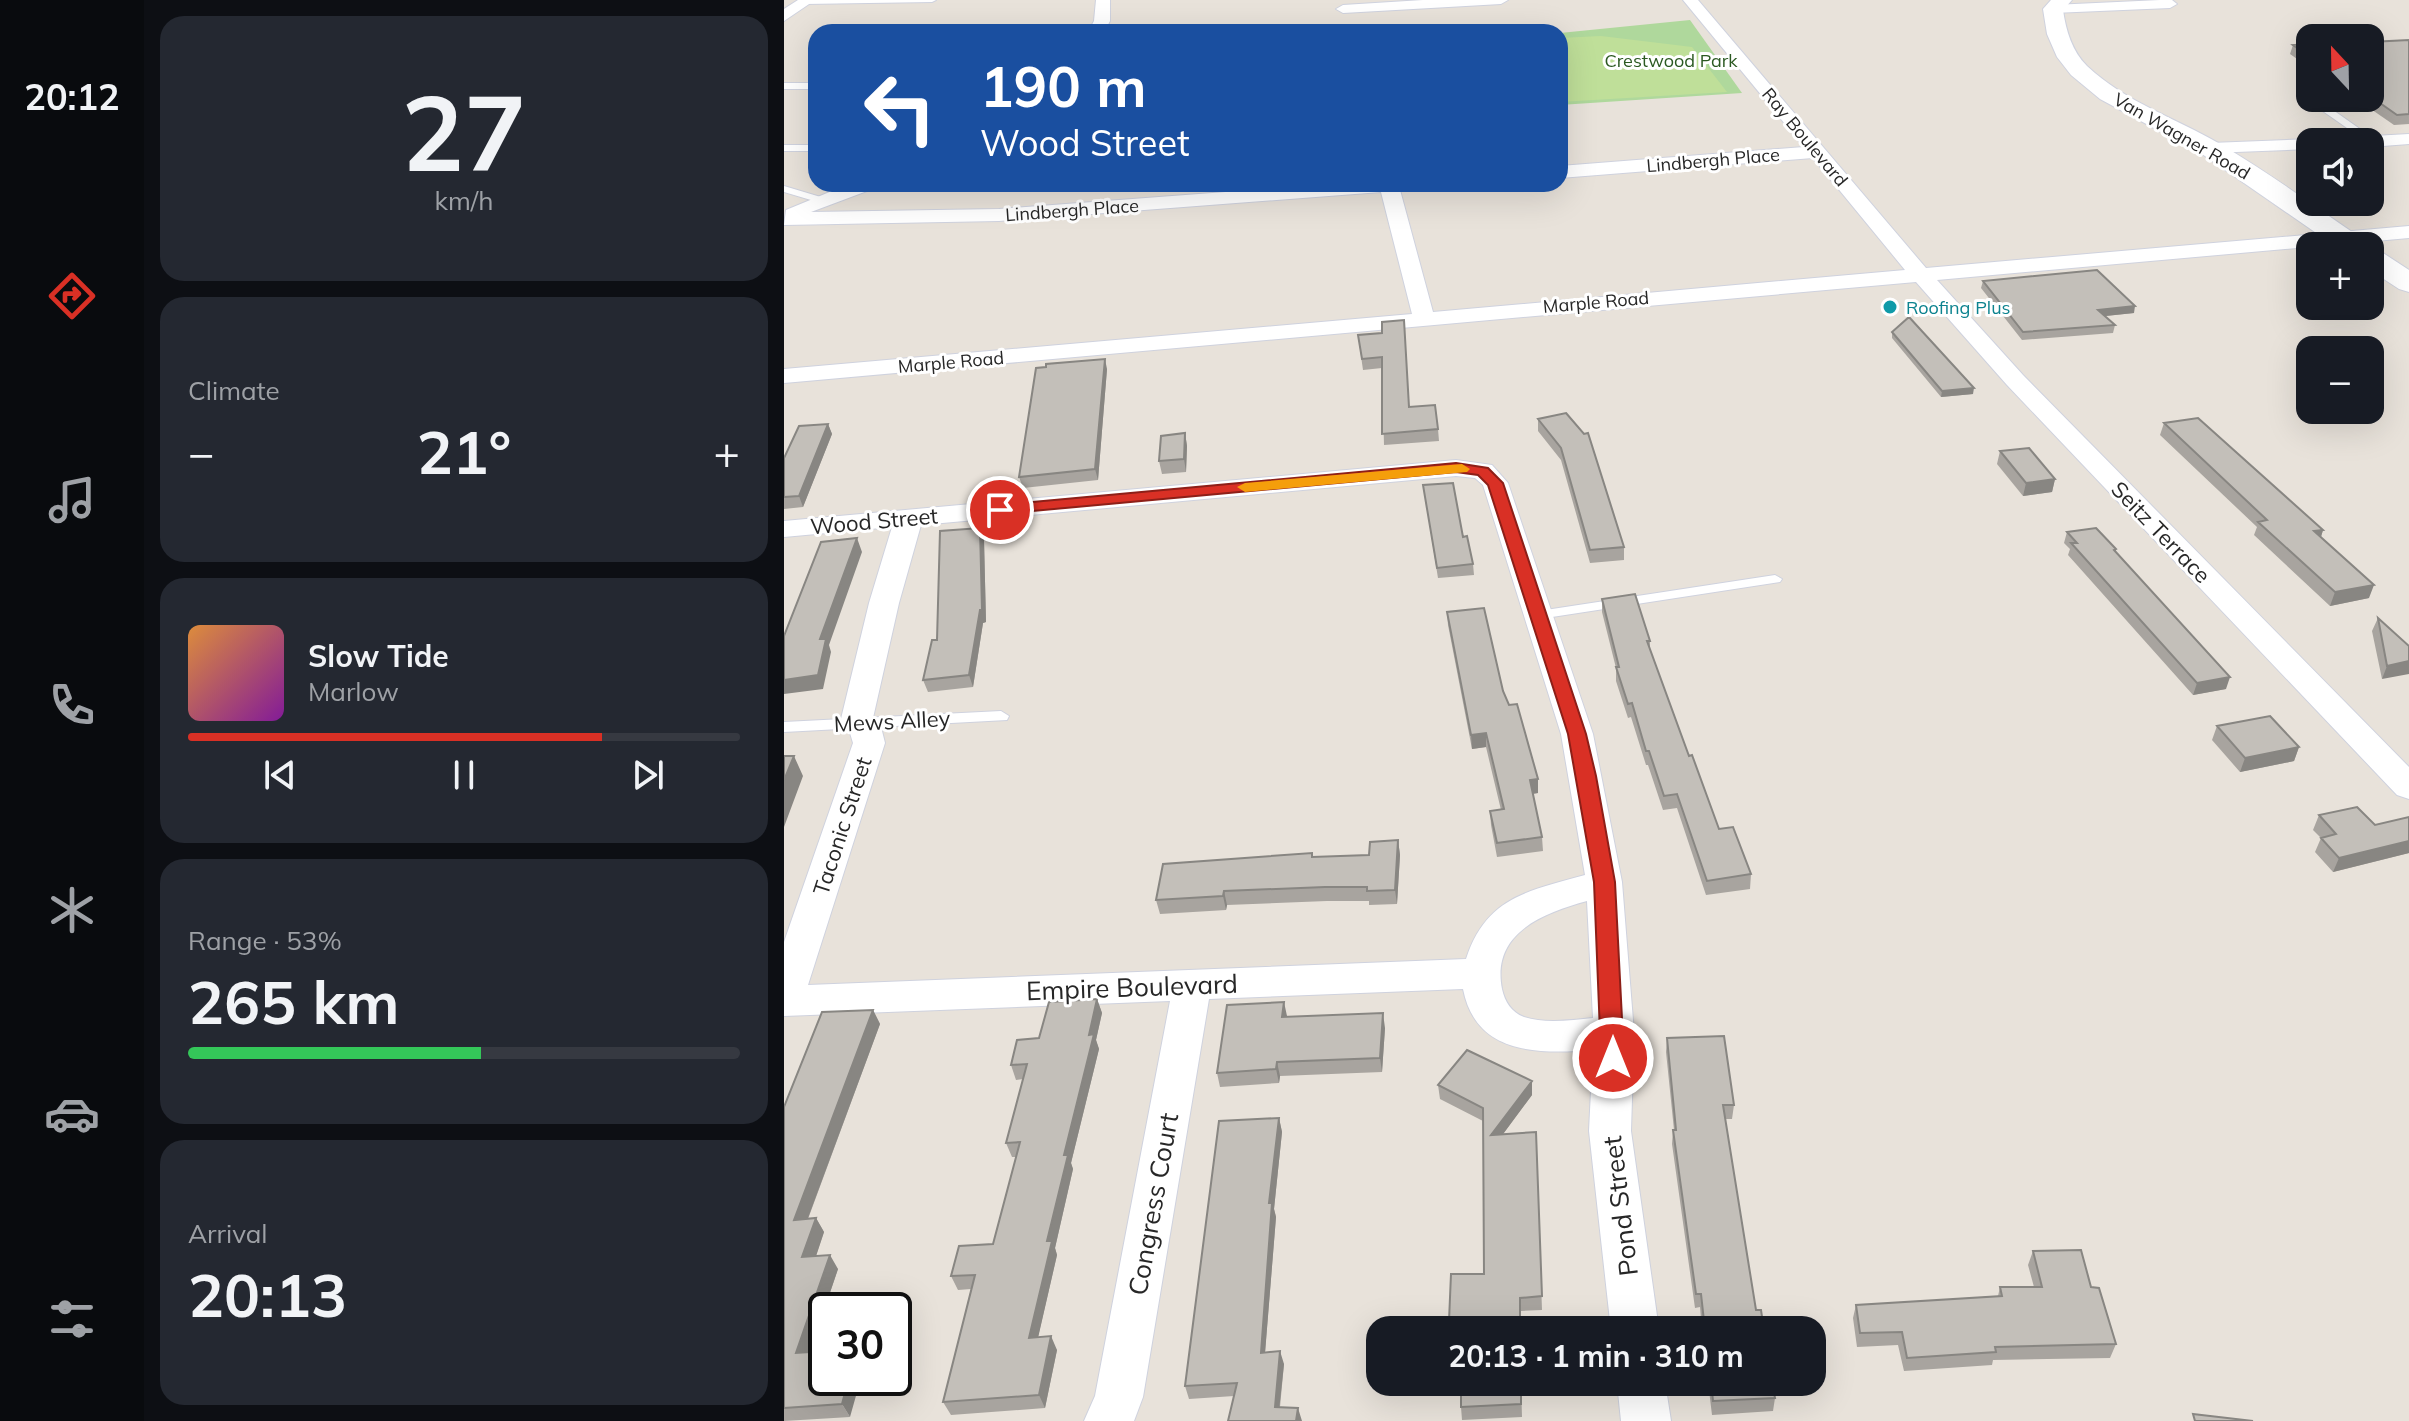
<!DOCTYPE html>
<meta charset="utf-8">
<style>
body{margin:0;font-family:Mulish,sans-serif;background:#242831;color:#f1f3f6;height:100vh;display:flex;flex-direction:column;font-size:30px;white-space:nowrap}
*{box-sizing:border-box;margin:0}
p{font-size:26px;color:#9ea1a6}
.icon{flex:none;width:44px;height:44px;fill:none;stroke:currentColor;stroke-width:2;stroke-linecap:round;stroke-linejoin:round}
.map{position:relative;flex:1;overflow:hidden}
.drawer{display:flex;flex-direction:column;gap:16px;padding:16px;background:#0d0f14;width:640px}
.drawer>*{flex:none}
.top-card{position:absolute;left:24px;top:24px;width:760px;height:168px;border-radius:24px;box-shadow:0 8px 32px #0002;background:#1a4fa0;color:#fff;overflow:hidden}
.needle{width:52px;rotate:338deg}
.buttons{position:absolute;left:1512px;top:24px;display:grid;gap:16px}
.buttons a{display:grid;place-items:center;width:88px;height:88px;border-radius:16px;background:#171b24;box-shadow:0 8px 32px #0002;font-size:40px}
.speed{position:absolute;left:24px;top:1292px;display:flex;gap:16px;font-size:40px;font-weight:700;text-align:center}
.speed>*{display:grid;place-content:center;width:104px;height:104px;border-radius:50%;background:#171b24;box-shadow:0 8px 32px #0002;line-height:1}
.speed .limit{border:4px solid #111;border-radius:12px;background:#fff;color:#111}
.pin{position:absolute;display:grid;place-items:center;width:68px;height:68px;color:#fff;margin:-34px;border:4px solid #fff;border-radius:50%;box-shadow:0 2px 8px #0007}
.me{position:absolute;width:88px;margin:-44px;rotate:0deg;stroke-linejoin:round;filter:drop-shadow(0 0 6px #0008)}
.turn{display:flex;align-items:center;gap:28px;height:168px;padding:0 40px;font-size:36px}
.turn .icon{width:104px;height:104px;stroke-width:2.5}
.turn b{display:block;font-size:56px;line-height:68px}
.big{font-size:60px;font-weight:700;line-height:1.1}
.drawer .tile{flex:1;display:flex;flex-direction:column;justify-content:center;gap:12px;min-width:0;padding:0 28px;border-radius:24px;background:#242831}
.drawer .dial{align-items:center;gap:0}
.dial b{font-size:104px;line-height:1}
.song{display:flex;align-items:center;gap:24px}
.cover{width:96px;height:96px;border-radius:12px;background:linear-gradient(135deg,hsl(30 70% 55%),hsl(290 70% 35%))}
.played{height:8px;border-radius:4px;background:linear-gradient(90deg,#d93025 75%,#363941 75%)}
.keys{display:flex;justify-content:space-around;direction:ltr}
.heat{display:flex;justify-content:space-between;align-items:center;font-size:44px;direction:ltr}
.charge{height:12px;border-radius:6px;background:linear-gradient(90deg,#34c759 53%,#363941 0)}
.trip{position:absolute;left:582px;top:1316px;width:460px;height:80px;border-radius:24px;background:#171b24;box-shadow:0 8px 32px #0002;font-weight:700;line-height:80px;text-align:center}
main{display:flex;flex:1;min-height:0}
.tab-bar{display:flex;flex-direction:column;width:144px;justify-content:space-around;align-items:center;background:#090b0e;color:#9ea1a6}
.tab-bar .icon{width:56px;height:56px}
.tab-bar .on{color:#d93025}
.tab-bar b{font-size:36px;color:#f1f3f6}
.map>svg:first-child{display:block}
.green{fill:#afd89c}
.pitch{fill:#bfdf99}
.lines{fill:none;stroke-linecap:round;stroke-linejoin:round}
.lane-casing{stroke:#cfd2de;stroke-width:2}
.street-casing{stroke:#cfd2de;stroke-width:2}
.secondary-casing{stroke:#cfd2de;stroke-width:2}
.lane{fill:#fff;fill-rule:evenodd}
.street{fill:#fff;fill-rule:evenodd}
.secondary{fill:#fff;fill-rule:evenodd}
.wall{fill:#a8a49f}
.shaded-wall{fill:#888682}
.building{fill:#c3bfb9;stroke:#888682;stroke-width:2}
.route{fill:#d93025;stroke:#8d1f18;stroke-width:2}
.slow{fill:#f59e0b}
.culture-dot{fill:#0f9aa8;stroke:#fff;stroke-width:3}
.labels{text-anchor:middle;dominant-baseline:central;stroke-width:6;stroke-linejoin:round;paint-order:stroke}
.far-park-label{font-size:18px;fill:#2b5921;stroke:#fff}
.far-street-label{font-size:18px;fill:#272727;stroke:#fff}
.far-culture-label{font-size:18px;fill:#0d838f;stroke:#fff;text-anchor:start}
.street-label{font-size:22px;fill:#272727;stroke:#fff}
.near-street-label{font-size:26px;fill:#272727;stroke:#fff}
</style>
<main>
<nav class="tab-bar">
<b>20:12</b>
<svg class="icon on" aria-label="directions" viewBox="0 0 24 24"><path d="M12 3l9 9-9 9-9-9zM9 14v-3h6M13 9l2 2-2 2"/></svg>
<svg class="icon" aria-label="music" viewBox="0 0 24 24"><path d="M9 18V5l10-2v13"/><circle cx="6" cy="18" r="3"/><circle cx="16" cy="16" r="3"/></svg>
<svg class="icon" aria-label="phone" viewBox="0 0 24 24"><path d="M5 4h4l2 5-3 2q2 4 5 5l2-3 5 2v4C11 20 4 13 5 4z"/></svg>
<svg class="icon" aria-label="climate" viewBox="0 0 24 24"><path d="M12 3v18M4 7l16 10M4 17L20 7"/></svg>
<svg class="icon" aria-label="car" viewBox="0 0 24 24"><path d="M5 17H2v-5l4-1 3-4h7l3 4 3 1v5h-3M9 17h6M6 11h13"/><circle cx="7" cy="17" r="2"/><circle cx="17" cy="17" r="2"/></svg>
<svg class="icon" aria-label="filters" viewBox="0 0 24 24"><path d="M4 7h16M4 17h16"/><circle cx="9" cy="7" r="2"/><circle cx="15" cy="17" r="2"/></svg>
</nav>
<section class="drawer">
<div class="tile dial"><b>27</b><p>km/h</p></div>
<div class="tile"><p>Climate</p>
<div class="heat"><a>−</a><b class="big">21°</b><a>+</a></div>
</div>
<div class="tile">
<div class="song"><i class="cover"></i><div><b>Slow Tide</b><p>Marlow</p></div></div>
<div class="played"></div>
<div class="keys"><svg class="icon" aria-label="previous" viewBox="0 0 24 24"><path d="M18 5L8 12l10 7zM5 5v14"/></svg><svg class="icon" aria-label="pause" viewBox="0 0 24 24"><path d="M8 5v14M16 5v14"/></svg><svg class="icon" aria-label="next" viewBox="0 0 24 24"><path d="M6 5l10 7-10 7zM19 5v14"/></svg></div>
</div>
<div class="tile"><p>Range · 53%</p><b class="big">265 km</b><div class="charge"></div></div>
<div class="tile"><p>Arrival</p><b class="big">20:13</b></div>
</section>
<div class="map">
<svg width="1625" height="1421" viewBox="0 0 1625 1421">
<rect width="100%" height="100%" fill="#e8e2da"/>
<path class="green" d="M906,20l52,73 -182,12v-72z"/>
<path class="pitch" d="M817,36l91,11 35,45 -167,10v-64z"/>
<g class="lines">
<g class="lane-casing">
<path id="lane" d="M20,0h132l-4,2 -127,2 -4,-2z
M0,83h32v6h-32z
M1533,103h6l54,38 -5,3 -5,-2 -50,-35z
M0,145h32v6h-32z
M0,186l40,12 2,2 -5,3 -37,-11z
M991,575l7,4 -2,3 -241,37 -7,-4 7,-4z
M217,711l8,5 -2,4 -223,12v-10z"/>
</g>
<g class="street-casing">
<path id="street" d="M14,0h17l-31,21v-12z
M312,0h14v21l-6,11h-16l6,-11z
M639,0h85l-7,4 -158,9 -7,-4 7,-4z
M899,0h15l228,268 483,-42v12l-472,42 86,95 386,392v32l-12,-4 -390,-410 -91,-103 -1132,101v-14l628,-55 -31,-122 -382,29 -215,4 2,-15 63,-26h29l-3,4 -64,24 188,-3 332,-25h86l-3,4 -14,2 33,122 472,-42 -92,-112 -253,20v-12l244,-19z
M1376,0h12l5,4 -7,4 -117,5 -7,-4 7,-4z
M1625,134v10l-39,3v-5h-24l9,-5z
M1526,139l8,3h-8v7l-100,4 -9,-5 9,-5z
M672,460l36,5 16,18 85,251 29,148 12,151 -3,98 28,199h-48l-22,-199 4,-81c-55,4 -117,5 -130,-61l-254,10 -66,398 -9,24h-50l11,-25 75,-395 -386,15v-74l69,-199 -3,-10 -10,-10 29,-120 23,-76 -108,10v-16zM672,476l19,2 8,7 78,249 24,141c-57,16 -99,22 -119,84l-658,26 77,-242 -4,-16 -8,-9 26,-115 22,-78zM803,901l6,117c-21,2 -48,6 -69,-1 -13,-5 -19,-15 -22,-28 -11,-56 41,-76 85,-88z
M833,1382h48l6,39h-50z"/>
</g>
<g class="secondary-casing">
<path id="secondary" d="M1267,0h21l-9,10c3,21 9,41 24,56 38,36 89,52 133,78 50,29 96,64 144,96l4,6h-33l-133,-92 -102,-55 -29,-24 -14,-18 -10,-23 -4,-25z
M1586,248l10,3 29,19v22l-10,-3 -29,-19z"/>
</g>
<use href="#lane" class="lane"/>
<use href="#street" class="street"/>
<use href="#secondary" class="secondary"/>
</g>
<path class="wall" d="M1625,40v84l-15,1 -39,-27h15v-56z
M1526,44v24l-20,-14 3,-9z
M1199,281l151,32 -29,3 10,9 -2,8 -91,7 -41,-52z
M1108,332l81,62 -32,3 -49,-59z
M598,333l27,73 29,23 1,12 -55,4 -2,-77 -19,2 -5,-35z
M323,369l-9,111 -75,8 -4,-11z
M782,413l58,134v13l-34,3 -29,-103 -23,-29v-12z
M1380,423l159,107 -2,7 48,61 -39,8 -76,-71 3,-8 -97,-92z
M44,424l4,10 -29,73 -19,2v-51z
M401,433l2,13 -1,26 -24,2 -3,-13z
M1216,451l55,28 -3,13 -29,4 -26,-32z
M639,485l40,52 10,27 1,11 -36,3z
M1283,532l49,17v3l110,137 -33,6 -125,-140 2,-6 -6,-6z
M200,540l2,82 -3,1 -10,64 -45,5 -5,-12 14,-40z
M818,599l48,42v9l39,106 30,73 32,45 -1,15 -44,6 -29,-87 -14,2 -15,-45h-2l-15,-48 -3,1 -12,-37v-13l-14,-56z
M663,612l56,79 35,102 -5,1 9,43 1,14 -46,6 -6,-32 -1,-14 11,-1 -15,-63 -14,2 -24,-124z
M1594,618l31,28 -27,33 -10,-48z
M1433,726l82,21 -5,14 -54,11 -28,-32z
M1535,815l56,10 34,28 -76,19 -18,-20 6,-14 -8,-8z
M614,840l2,15 -3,49 -28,1v-4h-42l-100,4 -1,5 -66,4 -4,-14 157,-43 56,-2z
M313,999l5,14 -6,27 3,9 -28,114 2,6 -18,79 2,7 -19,82 19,13 -12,58 -94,7 -8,-13 28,-113 -13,1 -7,-14 42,-32 23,-87h-4l-6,-14 17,-64 -7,1 -5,-15 28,-27z
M89,1010l7,14 -72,195 8,-1 8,14 -8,24 22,13 -28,83 40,65 -66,4v-314z
M503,1017l98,11 -3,44 -102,4 -1,7 -59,4 -3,-14z
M883,1038l67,67 -2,14h-7l31,191 8,20h-62l-2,-23 -5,1 -23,-164 1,-14h1l-8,-78z
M654,1085l94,10 -29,39 33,-2 6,178 -21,1 -72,10 35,-47 -1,-153 -43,-22z
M495,1118l3,14 -8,77 2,8 -11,135 19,12 -4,43 22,14 -68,-25 -45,3 -4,-13z
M1249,1251l58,36 25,57 -6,14 -117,2 -1,5 -88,6 -6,-26 -41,2 -4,-29 3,-13 142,-9 2,-9h34l-6,-22z
M677,1382h60l1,35 -60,3 -1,-13z
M924,1382h64l3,16 -2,13 -61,4z"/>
<path class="shaded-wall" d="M1351,306l-1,7 -38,4 2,-7z
M321,359l2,10 -9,111 -3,-11z
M1190,388l-1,6 -32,3 1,-6z
M44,424l4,10 -29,73 -4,-11z
M401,433l2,13 -1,26 -2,-13z
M1271,479l-3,13 -29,4 3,-13z
M196,528l4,12 2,82 -3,1 -10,64 -4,-12z
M1539,530l-4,13 -5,-12z
M73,538l5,14 -33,93 2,7 -8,37 -39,5v-14l36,-41z
M1590,585l-5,13 -39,8 5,-14z
M1625,661v13l-27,5 5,-13z
M1446,677l-4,12 -33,6 4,-12z
M702,733v14l-14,2 -1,-14z
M1515,747l-5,14 -54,11 5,-14z
M10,756l9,20 -19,51v-47z
M754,779v14l-8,1v-14z
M614,840l2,15 -3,49 -2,-14z
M1625,841v12l-76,19 6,-14z
M440,891l3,14 -1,5 -3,-14z
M313,999l5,14 -6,27 3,9 -28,114 2,6 -18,79 2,7 -22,96 -6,-13 35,-183z
M500,1002l3,14 -2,16 -3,-15z
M89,1010l7,14 -78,210 -8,-14z
M599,1013l2,15 -3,44 -2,-14z
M493,1062l3,14 -1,7 -3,-14z
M748,1081v14l-40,54 -1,-14z
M495,1118l3,14 -8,77 2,8 -12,149 -3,-13 8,-150z
M32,1218l8,14 -13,39 -9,-14z
M46,1255l8,14 -33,97 -9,-13z
M267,1336l6,14 -12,58 -6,-13z
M496,1351l4,13 -6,56 -3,-13z
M65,1378h12l-11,39 -8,-13z
M514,1408l4,13h-6z"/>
<path class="building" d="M1625,40v74l-12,1 -27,-19v-54z
M1526,44v13l-17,-12z
M1313,270l38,36 -37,4 17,15 -92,7 -40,-51z
M1125,317l65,71 -32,3 -50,-59z
M620,320l5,87 26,-2 3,24 -56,5v-77l-20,2 -4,-24 24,-2v-11z
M321,359l-10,110 -76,8 17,-109 10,-1v-3z
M782,413l18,21 4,-1 36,114 -34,3 -29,-102 -23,-29z
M1414,418l125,112 -9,1 60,54 -39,7 -77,-70 9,-2 -103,-97z
M44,424l-29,72 -15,1v-39l15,-32z
M401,433l-1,26 -25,2 2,-25z
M1245,448l26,31 -29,4 -26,-32z
M669,483l10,54 4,-1 6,28 -36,4 -14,-83z
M196,528l2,82h-2l-11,65 -46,5 9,-40h5l3,-109z
M1312,528l20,21 -2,1 116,127 -33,6 -126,-140h6l-10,-11z
M73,538l-37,101h6l-8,36 -34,5v-44l37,-94z
M851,594l15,47h-3l42,115 3,-1 27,74 14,-2 18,47 -44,7 -30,-87 -13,2 -15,-45h-3l-14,-48 -4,1 -12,-37h3l-17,-68z
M700,608l19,83 6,14 8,-1 21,75 -8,1 12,57 -45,6 -7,-32 14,-2 -18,-76 -15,2 -24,-123z
M1594,618l31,28v15l-22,5z
M1486,716l29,31 -54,11 -28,-32z
M0,756h10l-10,24z
M1573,807l18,18 34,-8v24l-70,17 -18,-20 15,-4 -17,-19z
M614,840l-3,50 -28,1v-4h-42l-101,4 -1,5 -67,4 7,-36 149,-11v4l57,-2 1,-13z
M313,999l-8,36 5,-1 -30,121h4l-21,86h5l-23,97 22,-2 -12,59 -96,7 32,-127 -24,1 8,-30 34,-2 27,-102 -14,1 21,-79 -16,1 6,-25 22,-2 10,-36z
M500,1002l-2,15 101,-4 -3,45 -103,4 -1,7 -59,4 10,-68z
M89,1010l-79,210 22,-2 -14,39 28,-2 -34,98 30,-2v27h23l-7,26 -58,4v-301l38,-95z
M940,1036l10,69h-11l33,205h5l3,20h-59l-4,-36h-5l-23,-164h3l-9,-92z
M683,1050l65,31 -41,54 45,-3 6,164 -22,2v32h-82v-9h11l2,-47h33l-1,-166 -45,-23z
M495,1118l-10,85h3l-11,150 19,-2 -5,56 23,1 -2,13h-68l9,-38 -52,3 34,-265z
M1297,1250l10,37 8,1 17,56 -121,3 1,5 -89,6 -5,-26 -42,1 -4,-28 146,-9 -2,-9h42l-9,-36z
M677,1382h60v22l-60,3z
M927,1382h61l3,16 -62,3z
M1409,1414l60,7h-58z"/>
<path class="route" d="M672,463l32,5 15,15 83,251 10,42 19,106 9,176 -3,6 -8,3 -8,-3 -4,-6 -7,-176 -26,-148 -80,-249 -10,-10 -22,-3 -456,42 -8,-4 8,-5z"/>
<path class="slow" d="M678,464l8,5 -3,3 -222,20 -8,-5 8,-4z"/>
<circle class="culture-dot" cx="1106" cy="307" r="8"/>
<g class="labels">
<g class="far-park-label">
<text x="887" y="60">Crestwood Park</text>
</g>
<g class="far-street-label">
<text transform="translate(1398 136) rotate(30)">Van Wagner Road</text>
<text transform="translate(1021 137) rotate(50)">Ray Boulevard</text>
<text transform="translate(929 160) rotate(-5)">Lindbergh Place</text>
<text transform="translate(288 210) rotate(-4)">Lindbergh Place</text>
<text transform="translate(812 302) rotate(-5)">Marple Road</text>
<text transform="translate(167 362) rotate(-5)">Marple Road</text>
</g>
<g class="far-culture-label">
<text x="1122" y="307">Roofing Plus</text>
</g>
<g class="street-label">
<text transform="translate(90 521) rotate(-5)">Wood Street</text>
<text transform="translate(1377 532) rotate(46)">Seitz Terrace</text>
<text transform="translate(108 721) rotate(-3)">Mews Alley</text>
<text transform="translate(58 826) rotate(-72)">Taconic Street</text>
</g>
<g class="near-street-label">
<text transform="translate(348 987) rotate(-2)">Empire Boulevard</text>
<text transform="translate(369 1204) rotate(-80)">Congress Court</text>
<text transform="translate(836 1206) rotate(-97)">Pond Street</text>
</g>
</g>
</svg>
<div class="buttons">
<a><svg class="needle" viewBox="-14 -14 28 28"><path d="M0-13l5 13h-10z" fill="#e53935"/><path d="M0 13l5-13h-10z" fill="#9ea1a6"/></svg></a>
<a><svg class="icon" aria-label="sound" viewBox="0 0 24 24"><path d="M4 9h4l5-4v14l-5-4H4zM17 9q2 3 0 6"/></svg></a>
<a>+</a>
<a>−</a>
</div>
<div class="speed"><div class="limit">30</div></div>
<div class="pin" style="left:216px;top:510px;background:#d93025"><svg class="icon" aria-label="arrive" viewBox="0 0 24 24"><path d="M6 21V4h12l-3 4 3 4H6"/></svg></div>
<svg class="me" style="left:829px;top:1058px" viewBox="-20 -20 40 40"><circle r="17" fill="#d93025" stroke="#fff" stroke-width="3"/><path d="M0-11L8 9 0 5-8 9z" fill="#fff"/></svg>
<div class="trip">20:13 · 1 min · 310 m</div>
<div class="top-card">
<div class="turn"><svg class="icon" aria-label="left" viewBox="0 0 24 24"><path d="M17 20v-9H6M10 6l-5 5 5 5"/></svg><div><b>190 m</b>Wood Street</div></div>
</div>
</div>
</main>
